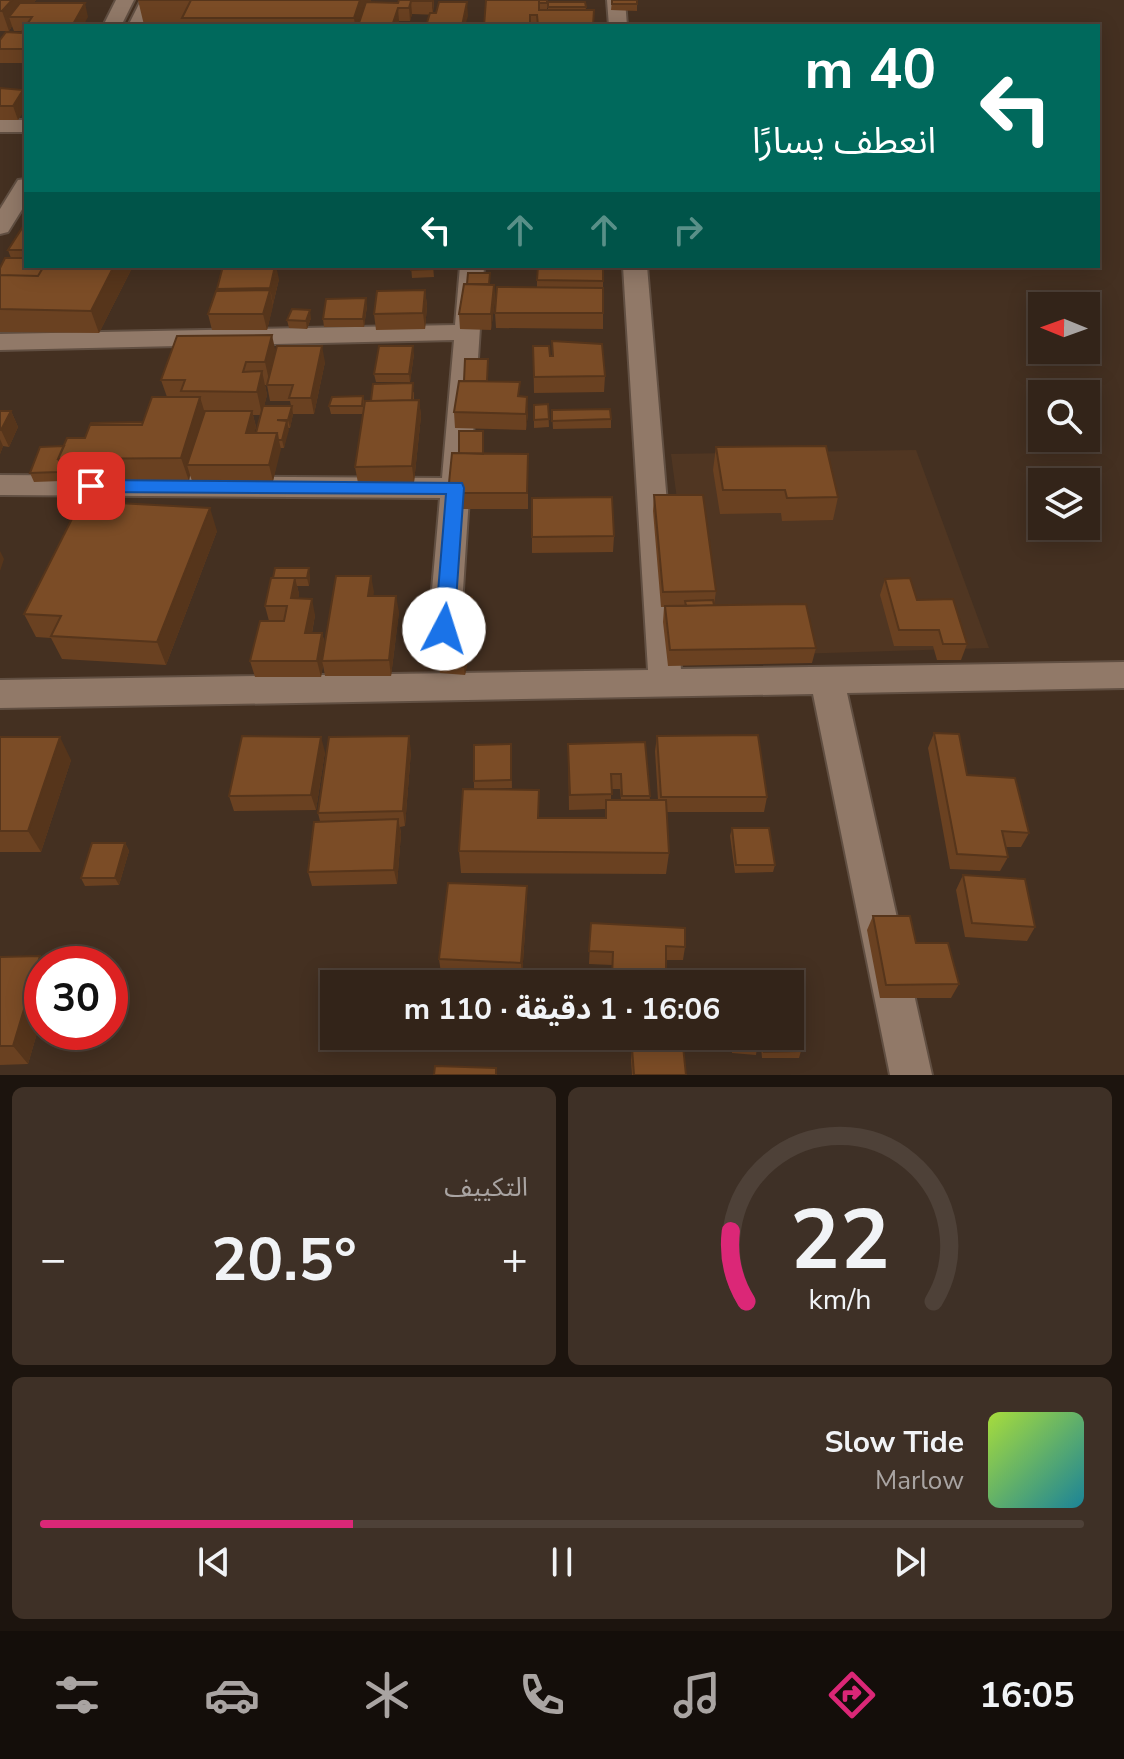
<!DOCTYPE html>
<html lang="ar">
<meta charset="utf-8">
<style>
body{margin:0;font-family:"Nunito Sans","Noto Sans Arabic",sans-serif;background:#3e3026;color:#f1f3f6;direction:rtl;height:100vh;display:flex;flex-direction:column;font-size:30px;white-space:nowrap}
*{box-sizing:border-box;margin:0}
p{font-size:26px;color:#a9a4a2}
.icon{flex:none;width:44px;height:44px;fill:none;stroke:currentColor;stroke-width:2;stroke-linecap:round;stroke-linejoin:round}
.map{position:relative;height:1075px;overflow:hidden;direction:ltr}
.sheet{display:flex;flex-direction:column;gap:12px;padding:12px;background:#1c140e;flex:1}
.sheet>*{flex:none}
.hud{position:absolute;left:24px;top:24px;width:1076px;height:244px;border-radius:0px;box-shadow:0 4px 20px #0003,0 0 0 2px #4e4138;direction:rtl;background:#00695c;color:#fff;overflow:hidden}
.needle{width:52px;rotate:271deg}
.tools{position:absolute;left:1028px;top:292px;display:grid;gap:16px}
.tools a{display:grid;place-items:center;width:72px;height:72px;border-radius:0px;background:#332419;box-shadow:0 4px 20px #0003,0 0 0 2px #4e4138;font-size:40px}
.speed{position:absolute;left:24px;top:946px;display:flex;gap:16px;font-size:40px;font-weight:700;text-align:center}
.speed>*{display:grid;place-content:center;width:104px;height:104px;border-radius:50%;background:#332419;box-shadow:0 4px 20px #0003,0 0 0 2px #4e4138;line-height:1}
.speed .limit{border:12px solid #d22;background:#fff;color:#111}
.pin{position:absolute;display:grid;place-items:center;width:68px;height:68px;color:#fff;margin:-34px;border-radius:16px;box-shadow:0 4px 12px #0006}
.me{position:absolute;width:88px;margin:-44px;rotate:5deg;stroke-linejoin:round;filter:drop-shadow(0 0 6px #0008)}
.turn{display:flex;align-items:center;gap:28px;height:168px;padding:0 32px;font-size:36px}
.turn .icon{width:104px;height:104px;stroke-width:2.5}
.turn b{display:block;font-size:56px;line-height:68px}
.lanes{display:flex;align-items:center;height:76px;padding:0 32px;background:#0003;justify-content:center;gap:40px;direction:ltr}
.lanes .off{opacity:.35}
.big{font-size:60px;font-weight:700;line-height:1.1}
.sheet .widget{flex:1;display:flex;flex-direction:column;justify-content:center;gap:12px;min-width:0;padding:0 28px;border-radius:12px;background:#3e3026}
.sheet .dial{align-items:center;gap:0}
.dial svg{height:208px;overflow:visible;fill:none;stroke:#4e4138;stroke-width:7;stroke-linecap:round;text-anchor:middle}
.dial text{fill:#f1f3f6;stroke:none}
.song{display:flex;align-items:center;gap:24px}
.cover{width:96px;height:96px;border-radius:12px;background:linear-gradient(135deg,hsl(80 70% 55%),hsl(190 70% 35%))}
.played{height:8px;border-radius:4px;background:linear-gradient(90deg,#db2777 30%,#4e4138 30%)}
.keys{display:flex;justify-content:space-around;direction:ltr}
.heat{display:flex;justify-content:space-between;align-items:center;font-size:44px;direction:ltr}
.sheet .tiles{flex:1;display:grid;gap:12px;grid-template-columns:1fr 1fr}
.widget:last-child{grid-column:span 2}
.trip{position:absolute;left:320px;top:970px;width:484px;height:80px;border-radius:0px;background:#332419;box-shadow:0 4px 20px #0003,0 0 0 2px #4e4138;font-weight:700;line-height:80px;text-align:center;direction:rtl}
.tab-bar{display:flex;height:128px;justify-content:space-around;align-items:center;background:#140e0a;color:#a9a4a2}
.tab-bar .icon{width:56px;height:56px}
.tab-bar .on{color:#db2777}
.tab-bar b{font-size:36px;color:#f1f3f6}
.map>svg:first-child{display:block}
.built{fill:#503622}
.lines{fill:none;stroke-linecap:round;stroke-linejoin:round}
.minor-casing{stroke:#614f42;stroke-width:4}
.minor{fill:#917968;fill-rule:evenodd}
.wall{fill:#6a4121;fill-rule:evenodd}
.shaded-wall{fill:#56351b}
.building{fill:#7b4c26;stroke:#56351b;stroke-width:2}
.route{fill:#1a73e8;stroke:#114b97;stroke-width:2}
</style>
<div class="map">
<svg width="1124" height="1075" viewBox="0 0 1124 1075">
<rect width="100%" height="100%" fill="#443021"/>
<path class="built" d="M916,450l73,198 -291,9 -27,-203z"/>
<g class="lines">
<g class="minor-casing">
<path id="minor" d="M116,0h18l-13,26h-18z
M141,0h18l-13,26h-18z
M607,0h18l2,26h-18z
M0,120h26v12h-26z
M26,179v24l-18,29 -8,2v-25l18,-29z
M460,266h24l-24,370 -5,9 -11,4 -11,-4 -5,-9 12,-138 -440,-3v-20l442,3 12,-138 -454,10v-16l455,-9z
M623,266h24l34,403 443,-7v26l-277,5 85,382h-42l-77,-381 -813,14v-28l648,-10z"/>
</g>
<use href="#minor" class="minor"/>
</g>
<path class="wall" d="M0,0h36l-3,3 55,14 -62,9v37h-26v-23l21,-7 1,-2h-8l-2,-5 -3,5h-9z
M138,0h233v2l27,1 1,-3h35l-1,13 35,3 -56,-2 -2,7h-11l-1,5 -254,-1z
M539,0h8v10h-8z
M612,0h25v11l-26,-1z
M548,2h37l1,8 8,16h-110l55,-16h9z
M0,88l23,2 3,7v10l-8,13h-18z
M26,222v44h107l-34,67 -99,-1v-64l11,-10 -3,-8z
M334,266h28l-1,2h-26z
M411,266h22l1,11 -22,1z
M503,266h20v2l-20,-1z
M603,266v63l-107,-1 -1,-15 42,-26v-7z
M279,279l-12,51h-55l-4,-16 9,-23v-2z
M490,284l4,1 1,15 -4,30 -31,-1 -1,-15z
M425,290l2,16 -2,23 -49,1 -2,-16z
M367,306l-3,21h-40l-1,-8z
M311,318l-4,11 -18,-1 -2,-8z
M533,346l17,10 55,20 -1,16 -70,1z
M275,351l50,11 -11,52h-21l-3,14h-2l-4,20h-4l-7,33h-81l-2,-6 -1,6 -121,1 -4,-10 -3,9 -27,1 -4,-9 34,-27 21,-8 58,-16 24,-25 -6,-17zM265,385h2l3,16h20l1,5h-27l3,-11zM253,415h8l-5,18h-2l2,-6z
M414,354l-4,28h-34l-2,-8z
M488,359v22l32,16 8,16 -2,17 -71,-2 -1,-16 10,-31z
M414,392v8h5l2,16 -7,66 -56,1 -3,-16 16,-66z
M363,396l2,9 -2,9h-32l-2,-8z
M548,404l1,23 -15,1v-23z
M552,410l59,9v9l-58,1z
M0,411h11l7,16 -9,20 -6,-1 -3,8z
M484,439l-1,15h45v55h-78l-2,-16 11,-40z
M716,447l122,50 -5,23 -51,1 -1,-8 -61,1 -7,-44z
M654,495l62,96 -2,14 102,43 -4,15 -144,3 -5,-44 1,-15h-3l-8,-96z
M532,498l82,38 -1,16 -81,1z
M217,531l-51,134 -104,-6 -11,-21 -15,-1 -12,-23z
M310,576l-1,10h-12l2,8 -1,4 17,17 -3,18h10l3,11 46,-68 2,20 26,16 -8,64h-66l-2,-11 -2,12h-66l-5,-16 19,-40 -4,-15 6,-28z
M885,579l32,21 50,44 -6,16h-24l-4,-14h-39l-14,-51z
M472,597l1,8 -6,46 -22,-1 23,10 -3,15 -25,-2 -1,-8 3,-15 -8,-1 -1,-8z
M934,733l33,42 62,58 -8,14h-15l2,10 -8,14 -50,-2 -22,-121z
M657,736l110,61 -3,15h-98l3,41 -3,21 -205,-1 -2,-22 146,-33v-9l-36,1 -1,-66 77,-2 5,58h8l-3,-49zM611,789h9l1,11h-10z
M0,737l71,23 -30,92h-41z
M511,744l1,44 -38,1v-8z
M411,751l-6,75 -5,1 1,7 -4,50 -85,2 -4,-14 12,-51 -2,-8z
M325,752l-9,58 -82,1 -5,-15z
M732,828l43,37 -2,7 -38,1 -5,-37z
M125,843l4,8 -10,34 -34,1 -4,-8z
M963,875l72,52 -8,14 -62,-4 -9,-47z
M527,886v15l-5,76 -81,-4 -2,-14z
M873,916l43,27 43,41 -8,14h-71l-13,-68z
M591,923l94,24 -2,13h-17l-1,24h-53v-19l-23,-1z
M40,956l6,8h-4v52l-14,48 -28,1v-108z
M732,1036h25v12l-1,7 -24,-2z
M760,1036h30l11,15 -2,7h-37z
M632,1048l54,27h-54l-1,-15z"/>
<path class="shaded-wall" d="M12,0h24l-15,17h-12l3,9 -3,5 -7,-20z
M360,0h11l-8,26h-8l-1,-8z
M432,0h2l-2,14z
M411,1l1,13 -2,7 -1,-13z
M467,2l1,14 -3,10h-3z
M85,3l3,14 -5,9h-11z
M398,8l1,13 -1,5h-6z
M23,90l3,7v10l-8,13 -5,-14z
M114,266h19l-34,67 -8,-22z
M275,266h1l3,13 -6,25 -3,-16z
M494,285l1,15 -4,30v-16z
M270,290l3,16 -6,24 -4,-16z
M425,290l2,16 -2,23 -2,-16z
M366,298l1,8 -3,21 -1,-8z
M310,310l1,8 -4,11 -1,-8z
M272,335l5,23 -7,27 -5,-23z
M322,346l3,16 -11,52 -3,-16z
M413,346l1,8 -4,28 -1,-8z
M262,371l5,24 -5,20 -5,-23z
M200,397l7,23 -20,45 3,10 -1,6 -8,-23z
M527,397l1,16 -2,17v-16z
M419,400l2,16 -7,66 -2,-16z
M292,406l1,8 -3,14 -2,-8z
M11,411l7,16 -9,20 -8,-17z
M252,411l4,16 -6,22 -4,-16z
M287,421l2,9 -5,18 -2,-8z
M277,433l4,16 -8,32 -4,-16z
M0,439l3,7 -3,8z
M61,464l3,8 -3,9 -3,-9z
M210,508l7,23 -51,134 -9,-23z
M0,551l4,8 -4,12z
M309,568l1,8 -1,10 -2,-8z
M371,576l3,16 -3,20 -3,-16z
M295,578l4,16 -4,20 -4,-16z
M396,596l3,16 -8,64 -2,-16z
M472,597l1,8 -6,46 -1,-8z
M312,599l3,16 -6,33 -4,-15z
M322,633l4,16 -4,12 1,4 -2,12 -4,-16z
M467,652l1,8 -3,15 -1,-8z
M409,736l2,15 -6,75 -2,-15z
M60,737l11,23 -30,92 -13,-21z
M321,737l4,15 -9,58 -5,-15z
M398,819l3,15 -4,50 -3,-14z
M125,843l4,8 -10,34 -4,-7z
M527,886v15l-5,76 -1,-14z
M40,956l6,8h-4v52l-14,48 -15,-18z"/>
<path class="building" d="M0,0h12l-10,11h-2z
M138,0h222l-6,18h-172l9,-18z
M399,0h33l-1,1h-20l-2,7h-11l-6,18h-34l8,-24 32,1z
M486,0h53v10h55l-1,16h-55l-1,-11h-7v11h-46z
M539,0h8v3h-8z
M612,0h25v4h-25z
M439,2h28l-5,24h-36l4,-13h6z
M548,2h37l1,5h-38z
M20,3h65l-13,23h-46v23h-26v-9l6,-8 15,1 11,-16h-23z
M0,88l23,2 -10,16h-13z
M26,222v28h-18z
M5,258h21v8h18l-6,10 -38,-1v-7z
M44,266h70l-23,45 -91,-2v-34l38,1z
M223,266h52l-5,22 -53,1z
M411,266h22v3l-22,1z
M538,266h65v15l-66,-1z
M468,273h22l-1,11h-22z
M464,284l30,1 -3,29h-32z
M497,287l106,1v25h-108z
M270,290l-7,24h-55l8,-23z
M425,290l-2,23 -49,1 3,-23z
M366,298l-3,21h-40l3,-20z
M292,309l18,1 -4,11 -19,-1z
M272,335l-7,27h-19l-3,10 19,-1 -5,21 -76,-1 4,-11h-24l16,-44z
M552,341l50,3 3,32 -71,1 -1,-31h16l1,10h3z
M277,346h45l-11,52h-22l4,-13h-26z
M379,346h34l-4,28h-35z
M465,359h23l-1,22h-23z
M459,381l61,1 -2,14 9,1 -1,17 -72,-2z
M413,383l-1,17 -41,1 2,-17z
M363,396l-1,10h-33l3,-9z
M152,397h48l-19,61 -123,1 9,-21h18l5,-13h52z
M419,400l-7,66 -57,1 10,-66z
M548,404l1,15 -15,1v-15z
M263,406h29l-4,14h-11l10,1 -5,19h-4l-1,-7h-21z
M610,409l1,10 -59,2v-11z
M0,411h11l-10,19h-1z
M205,411h47l-6,22h31l-8,32h-82z
M143,422l-1,3h-52l1,-2z
M459,431h24v23l-24,-1z
M64,446l-6,13 3,5 -3,8 -28,1 10,-26z
M826,446l12,51 -51,1 -2,-8h-62l-7,-43z
M452,453l76,1 -1,39h-79z
M654,495h49l13,96 -53,1z
M612,497l2,39 -82,1v-39z
M81,501l129,7 -53,134 -106,-6 10,-20 -37,-2z
M275,568h34l-2,10h-34z
M336,576h35l-3,20h28l-7,64 -67,1z
M271,578h24l-4,20 21,1 -7,34h17l-5,28h-67l10,-40h24l3,-15h-22z
M910,578l7,22 36,-1 14,45h-24l-4,-14h-40l-14,-51z
M440,596l32,1 -6,46 -33,-2z
M713,600l1,5 -28,1 -1,-5z
M806,604l10,44 -146,2 -5,-44z
M442,650l25,2 -3,15 -25,-2z
M934,733l25,1 8,41 48,3 14,55 -27,-2 6,26 -51,-3z
M758,735l9,62h-106l-4,-61z
M242,736l79,1 -10,58 -82,1z
M409,736l-6,75 -85,2 11,-76z
M0,737h60l-32,94h-28z
M645,742l5,54h-28l-1,-22h-10l1,20 -42,1 -2,-51z
M511,744v36l-37,1v-36z
M463,789l76,1 -1,28h68v-18h60l3,53 -210,-2z
M398,819l-4,51 -86,2 6,-50z
M732,828h37l6,37h-39z
M92,843h33l-10,35h-34z
M963,875l62,4 10,48 -63,-4z
M448,883l79,3 -6,77 -82,-4z
M873,916h37l6,27h32l11,41 -73,1z
M591,923l94,5v19l-19,-1v34l-54,-3 1,-25 -24,-1z
M40,956l-27,90h-13v-89z
M790,1010h5l6,41 -37,1 -2,-16h28z
M733,1036h24v12l-24,-1z
M683,1046l3,29h-52l-2,-27z
M435,1066l61,2v7h-62z"/>
<path class="route" d="M91,480l371,3 2,5 -10,141 -3,5h-14l-2,-5 11,-135 -355,-2 -9,-6z"/>
</svg>
<div class="tools">
<a><svg class="needle" viewBox="-14 -14 28 28"><path d="M0-13l5 13h-10z" fill="#e53935"/><path d="M0 13l5-13h-10z" fill="#a9a4a2"/></svg></a>
<a><svg class="icon" aria-label="search" viewBox="0 0 24 24"><circle cx="10" cy="10" r="6"/><path d="M15 15l6 6"/></svg></a>
<a><svg class="icon" aria-label="layers" viewBox="0 0 24 24"><path d="M12 4l9 5-9 5-9-5zM3 14l9 5 9-5"/></svg></a>
</div>
<div class="speed"><div class="limit">30</div></div>
<div class="pin" style="left:91px;top:486px;background:#d93025"><svg class="icon" aria-label="arrive" viewBox="0 0 24 24"><path d="M6 21V4h12l-3 4 3 4H6"/></svg></div>
<svg class="me" style="left:444px;top:629px" viewBox="-20 -20 40 40"><circle r="19" fill="#fff"/><path d="M0-13L10 11 0 6-10 11z" fill="#1a73e8"/></svg>
<div class="trip">16:06 · 1 دقيقة · 110 m</div>
<div class="hud">
<div class="turn"><svg class="icon" aria-label="left" viewBox="0 0 24 24"><path d="M17 20v-9H6M10 6l-5 5 5 5"/></svg><div><b>40 m</b>انعطف يسارًا</div></div>
<div class="lanes"><svg class="icon" aria-label="left" viewBox="0 0 24 24"><path d="M17 20v-9H6M10 6l-5 5 5 5"/></svg><svg class="icon off" aria-label="ahead" viewBox="0 0 24 24"><path d="M12 20V5M6 11l6-6 6 6"/></svg><svg class="icon off" aria-label="ahead" viewBox="0 0 24 24"><path d="M12 20V5M6 11l6-6 6 6"/></svg><svg class="icon off" aria-label="right" viewBox="0 0 24 24"><path d="M7 20v-9h11M14 6l5 5-5 5"/></svg></div>
</div>
</div>
<section class="sheet">
<div class="tiles">
<div class="widget dial"><svg viewBox="0 0 100 80">
<path d="M14 69A42 42 0 1 1 86 69"/>
<path d="M14 69A42 42 0 0 1 8 42" stroke="#db2777"/>
<text x="50" y="56" font-size="32" font-weight="700">22</text>
<text x="50" y="72" font-size="11">km/h</text>
</svg></div>
<div class="widget"><p>التكييف</p>
<div class="heat"><a>−</a><b class="big">20.5°</b><a>+</a></div>
</div>
<div class="widget">
<div class="song"><i class="cover"></i><div><b>Slow Tide</b><p>Marlow</p></div></div>
<div class="played"></div>
<div class="keys"><svg class="icon" aria-label="previous" viewBox="0 0 24 24"><path d="M18 5L8 12l10 7zM5 5v14"/></svg><svg class="icon" aria-label="pause" viewBox="0 0 24 24"><path d="M8 5v14M16 5v14"/></svg><svg class="icon" aria-label="next" viewBox="0 0 24 24"><path d="M6 5l10 7-10 7zM19 5v14"/></svg></div>
</div>
</div>
</section>
<nav class="tab-bar">
<b>16:05</b>
<svg class="icon on" aria-label="directions" viewBox="0 0 24 24"><path d="M12 3l9 9-9 9-9-9zM9 14v-3h6M13 9l2 2-2 2"/></svg>
<svg class="icon" aria-label="music" viewBox="0 0 24 24"><path d="M9 18V5l10-2v13"/><circle cx="6" cy="18" r="3"/><circle cx="16" cy="16" r="3"/></svg>
<svg class="icon" aria-label="phone" viewBox="0 0 24 24"><path d="M5 4h4l2 5-3 2q2 4 5 5l2-3 5 2v4C11 20 4 13 5 4z"/></svg>
<svg class="icon" aria-label="climate" viewBox="0 0 24 24"><path d="M12 3v18M4 7l16 10M4 17L20 7"/></svg>
<svg class="icon" aria-label="car" viewBox="0 0 24 24"><path d="M5 17H2v-5l4-1 3-4h7l3 4 3 1v5h-3M9 17h6M6 11h13"/><circle cx="7" cy="17" r="2"/><circle cx="17" cy="17" r="2"/></svg>
<svg class="icon" aria-label="filters" viewBox="0 0 24 24"><path d="M4 7h16M4 17h16"/><circle cx="9" cy="7" r="2"/><circle cx="15" cy="17" r="2"/></svg>
</nav>
